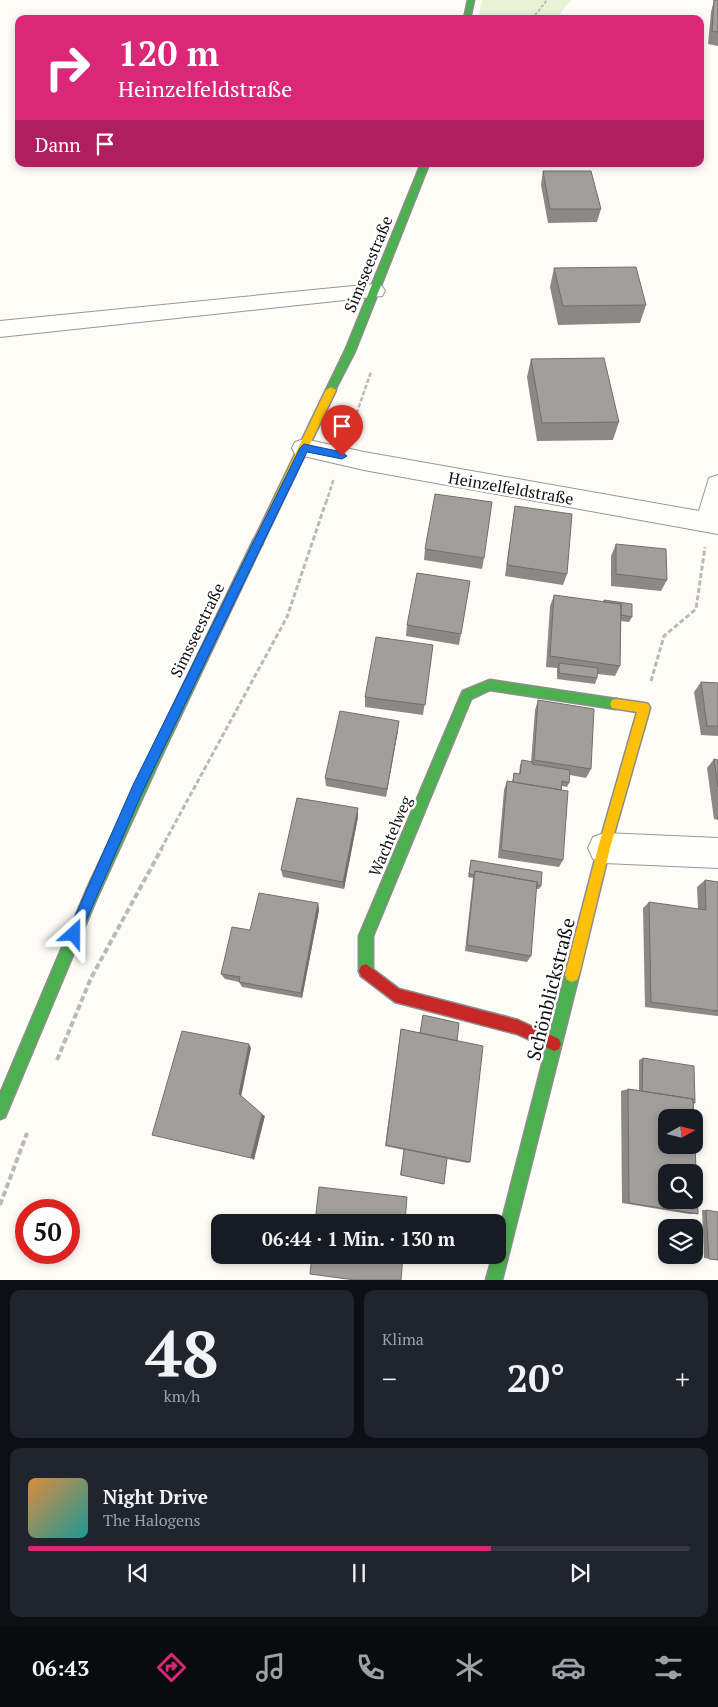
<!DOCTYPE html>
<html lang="de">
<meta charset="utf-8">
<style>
body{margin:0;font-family:"PT Serif",serif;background:#20242c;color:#f1f3f6;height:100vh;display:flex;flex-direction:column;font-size:19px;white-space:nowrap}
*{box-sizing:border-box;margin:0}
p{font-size:16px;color:#9ea1a6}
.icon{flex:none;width:28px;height:28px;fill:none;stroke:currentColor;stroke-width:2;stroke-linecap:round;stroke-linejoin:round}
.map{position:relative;height:1280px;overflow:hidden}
.panel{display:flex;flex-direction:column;gap:10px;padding:10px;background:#0d0f14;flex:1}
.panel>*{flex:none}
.top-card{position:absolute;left:15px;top:15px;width:689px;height:152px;border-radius:10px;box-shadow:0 2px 8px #0003;background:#db2777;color:#fff;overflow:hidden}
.needle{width:32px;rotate:82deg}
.controls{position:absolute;left:658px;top:1109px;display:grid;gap:10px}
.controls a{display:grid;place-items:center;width:45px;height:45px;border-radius:10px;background:#171b24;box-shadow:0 2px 8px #0003;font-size:25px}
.speed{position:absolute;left:15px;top:1199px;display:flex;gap:10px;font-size:25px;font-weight:700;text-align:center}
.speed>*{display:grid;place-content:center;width:65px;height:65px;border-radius:50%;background:#171b24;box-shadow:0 2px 8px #0003;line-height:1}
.speed .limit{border:8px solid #d22;background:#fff;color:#111}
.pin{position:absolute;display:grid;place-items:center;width:42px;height:42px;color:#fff;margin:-51px -21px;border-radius:50% 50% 50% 0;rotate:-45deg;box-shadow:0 0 5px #0007}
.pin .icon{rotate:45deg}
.me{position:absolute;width:55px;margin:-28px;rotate:24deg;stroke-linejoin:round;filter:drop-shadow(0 0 4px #0008)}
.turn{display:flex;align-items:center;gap:18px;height:105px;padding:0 20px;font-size:22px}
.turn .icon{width:65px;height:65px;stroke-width:2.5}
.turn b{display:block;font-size:35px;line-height:42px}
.then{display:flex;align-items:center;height:48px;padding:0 20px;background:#0003;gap:10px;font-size:19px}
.big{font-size:38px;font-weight:700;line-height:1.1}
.panel .widget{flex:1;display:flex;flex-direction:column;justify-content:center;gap:8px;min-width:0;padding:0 18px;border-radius:10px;background:#20242c}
.panel .dial{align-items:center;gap:0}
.dial b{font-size:65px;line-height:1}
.song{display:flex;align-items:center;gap:15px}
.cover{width:60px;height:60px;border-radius:8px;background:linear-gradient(135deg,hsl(30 70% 55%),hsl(180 70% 35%))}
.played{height:5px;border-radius:2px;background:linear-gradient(90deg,#db2777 70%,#363941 70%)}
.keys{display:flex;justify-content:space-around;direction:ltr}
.heat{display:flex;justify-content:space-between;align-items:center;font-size:28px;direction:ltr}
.panel .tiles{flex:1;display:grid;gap:10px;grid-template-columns:1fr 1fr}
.widget:last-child{grid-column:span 2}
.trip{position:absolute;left:211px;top:1214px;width:295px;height:50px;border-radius:10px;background:#171b24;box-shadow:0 2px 8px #0003;font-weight:700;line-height:50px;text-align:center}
.tab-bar{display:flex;height:80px;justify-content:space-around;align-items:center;background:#090b0e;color:#9ea1a6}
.tab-bar .icon{width:35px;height:35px}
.tab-bar .selected{color:#db2777}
.tab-bar b{font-size:22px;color:#f1f3f6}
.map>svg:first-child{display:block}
.green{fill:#e7f3d7}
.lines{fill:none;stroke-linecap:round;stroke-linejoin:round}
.street-casing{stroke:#979795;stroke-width:2}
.fast-casing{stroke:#8e8d8b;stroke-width:3}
.slow-casing{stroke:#8e8d8b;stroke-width:3}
.jam-casing{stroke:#8e8d8b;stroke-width:3}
.path-far3{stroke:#b9b9b8;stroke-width:2;stroke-dasharray:3 2;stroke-linecap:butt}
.path-far2{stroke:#b9b9b8;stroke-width:2.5;stroke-dasharray:4.5 2;stroke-linecap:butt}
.path-far1{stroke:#b9b9b8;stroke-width:3;stroke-dasharray:5 2.5;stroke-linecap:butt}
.path{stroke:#b9b9b8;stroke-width:4;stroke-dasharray:6 3;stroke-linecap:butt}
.street{fill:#fffffe;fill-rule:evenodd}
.fast{fill:#4caf50;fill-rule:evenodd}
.slow{fill:#ffc107;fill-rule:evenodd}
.jam{fill:#c62828;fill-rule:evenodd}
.wall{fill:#8a8986}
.shaded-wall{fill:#716f6d}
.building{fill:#a19f9c;stroke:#716f6d;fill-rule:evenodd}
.route{fill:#1a73e8;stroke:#114b97}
.labels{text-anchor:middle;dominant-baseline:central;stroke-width:5;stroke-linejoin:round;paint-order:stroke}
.street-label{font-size:16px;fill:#111;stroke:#fff}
.near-street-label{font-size:19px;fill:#111;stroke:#fff}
</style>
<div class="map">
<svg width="718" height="1280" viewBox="0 0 718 1280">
<rect width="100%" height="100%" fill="#fdfcf7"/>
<path class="green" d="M482,0h89l-15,19h-78z"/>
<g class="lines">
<g class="street-casing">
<path id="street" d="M374,284l8,2 3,5 -3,5 -382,41v-16z
M304,439l60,13 335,59 10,-33 9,-3v59l-354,-64 -69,-16 -3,-6 3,-6z
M604,833l114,5v30l-114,-5 -11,-4 -5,-11 5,-11z"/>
</g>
<g class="fast-casing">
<path id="fast" d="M468,0h6l-4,19h-6z
M421,164h8l-74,187 -21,41h-6l-2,-2 19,-39z
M258,538l5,4 -102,215 -65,143 -91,217 -5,2v-25l86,-203 66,-141 102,-211z
M490,680l126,19 4,1 2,4 -2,4 -4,1 -126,-19 -19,9 -98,237v35l-2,5 -5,2 -5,-2 -2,-5v-35l102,-241 2,-4z
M572,968l5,2 2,5 -77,305h-16l7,-25h5v-19l67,-261 2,-5z"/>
</g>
<g class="slow-casing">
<path id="slow" d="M331,387l5,3 -73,152 -1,3h-8l-1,-3 73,-152z
M616,699l28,4 4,1 2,4 -40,140 -31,127 -2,5 -5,2 -5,-2 -2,-5 33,-127 39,-136 -25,-4 -2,-4 2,-4z"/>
</g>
<g class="jam-casing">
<path id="jam" d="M366,964l33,25 119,31 41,19 2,5 -2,5 -5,2 -37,-17 -122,-32 -34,-26 -2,-5 2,-5z"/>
</g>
<path class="path-far3" d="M532,19l15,-19"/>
<path class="path-far2" d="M350,432l21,-60
M326,503l8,-25"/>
<path class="path-far1" d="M651,681l13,-45 32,-27 9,-62
M161,849l126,-232 39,-115"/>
<path class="path" d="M57,1060l34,-82 71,-130
M0,1205l27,-72"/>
<use href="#street" class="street"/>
<use href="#fast" class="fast"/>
<use href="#slow" class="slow"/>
<use href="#jam" class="jam"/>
</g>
<path class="wall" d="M714,0h4v46l-10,-2 3,-32z
M543,171l58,38 -4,13 -49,1 -7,-38z
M554,268l92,37 -6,18 -82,2 -8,-38z
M531,359l88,63 -6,18 -76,1 -10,-64z
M515,506l52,68 -4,11 -58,-9 8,-58z
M616,544l51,36 -6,11 -50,-5v-30z
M425,549l59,9 -2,11 -58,-9z
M470,581l-11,64 -53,-9 1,-11z
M554,595l49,7 1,-2 28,17 -3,5 -8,-1 -1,45 -5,10 -18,-2v4l-2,6 -38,-5v-11l-11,-1 4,-61z
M433,645l-10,70 -58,-8v-10z
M701,682l17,1v53l-17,-1 -7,-43z
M538,700l53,69 -5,9 -16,-3 -1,8 -2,4 -5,-1 1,74 -4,7 -61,-9 6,-68 3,-9 5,1 2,-9 5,1 1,-9 2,-5 9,2 4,-52z
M398,730l-12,67 -60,-11 -1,-8z
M714,759l4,1v60l-4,-1 -7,-51z
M358,817l-14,72 -61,-12 -2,-7z
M471,860l70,26 -2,3h-3l-5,67 -4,6 -62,-11 8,-73 -5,-1z
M705,880l13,2v134h-1l-72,-9 -2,-99 6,-6 49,7 -1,-22z
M318,903l1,7 -17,88 -60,-11 -3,-5 -14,-3 -4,-5 29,-44z
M423,1015l34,26 13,121 -2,1 -21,-4 -3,25h-1l-43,-9 4,-25 -19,-4 16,-117 19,4z
M643,1058l52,45 -2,1 5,110h-9l-67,-11 -1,-112 7,-2 11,1v-30z
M702,1210h4l12,50 -14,-2z"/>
<path class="shaded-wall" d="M399,721l-1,9 -12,67 1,-8z
M358,808v9l-14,72 -1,-7z
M318,903l1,7 -17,88 -1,-5z
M249,1044l2,4 -10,49 -2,-3z
M262,1114l3,2 -11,44 -3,-2z"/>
<path class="building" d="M714,0h4v32l-6,-1z
M543,171h48l10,38h-51z
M636,267l10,38 -83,1 -9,-38z
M604,358l15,64 -77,1 -11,-64z
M435,494l57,8 -8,56 -59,-9z
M515,506l57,8 -5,60 -60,-9z
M616,544l50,5 1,31 -51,-6z
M417,573l53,8 -9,53 -54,-9z
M554,595l67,9 -1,62 -70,-10z
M604,600l28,4v13l-11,-2v-11l-17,-2z
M376,637l57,8 -8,60 -60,-8z
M559,663l39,5 -1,10 -38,-5z
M701,682l17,1v43h-11z
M538,700l56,9 -3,60 -57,-9z
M340,711l59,10 -12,68 -62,-11z
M714,759l4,1v27z
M522,760l11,2 -1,2 38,6 -1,13 -7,-2 -1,9 -48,-8 1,-9 6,1z
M507,781l61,10 -5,69 -62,-10z
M297,798l61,10 -15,74 -62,-12z
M471,860l71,12 -1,14 -4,-1v-3l-62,-11 -1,4 -5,-1z
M475,871l62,11 -6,74 -64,-11z
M705,880l13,2v129l-67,-9 -2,-100 57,8z
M259,893l59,10 -17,90 -62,-11 1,-5 -19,-3 11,-47 18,3z
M423,1015l36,8 -2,18 -37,-8z
M401,1029l82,17 -13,116 -84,-17z
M182,1031l67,13 -10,50 23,20 -11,44 -99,-23z
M643,1058l51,8 1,37h-2v-4l-51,-8z
M628,1089l65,10 5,115 -69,-11zM666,1118h28v27h-28zM666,1172h28v28h-28z
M404,1149l43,9 -3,26 -43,-9z
M319,1187l88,10 -2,25h-90z
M706,1210l12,2v48l-9,-1z
M312,1255h91l-2,25h-46l-45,-6z"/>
<path class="route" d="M304,444l38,8 5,4 -5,3 -35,-7 -165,341 -64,146 -4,2 -5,-2 -2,-5 2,-4 64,-145 167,-337z"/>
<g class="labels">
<g class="street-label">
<text transform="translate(368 264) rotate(-68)">Simsseestraße</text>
<text transform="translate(511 488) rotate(10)">Heinzelfeldstraße</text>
<text transform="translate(197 630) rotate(-64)">Simsseestraße</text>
<text transform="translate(390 836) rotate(-67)">Wachtelweg</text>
</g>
<g class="near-street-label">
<text transform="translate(550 989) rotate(-76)">Schönblickstraße</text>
</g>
</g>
</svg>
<div class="controls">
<a><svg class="needle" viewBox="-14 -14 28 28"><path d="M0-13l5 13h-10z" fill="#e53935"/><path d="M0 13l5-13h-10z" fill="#9ea1a6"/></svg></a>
<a><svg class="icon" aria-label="search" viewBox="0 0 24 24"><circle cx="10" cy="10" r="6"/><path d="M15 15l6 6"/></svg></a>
<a><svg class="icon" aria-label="layers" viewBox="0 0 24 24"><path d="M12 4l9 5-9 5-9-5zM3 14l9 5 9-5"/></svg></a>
</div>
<div class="speed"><div class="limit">50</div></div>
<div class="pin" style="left:342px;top:456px;background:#d93025"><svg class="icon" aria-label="arrive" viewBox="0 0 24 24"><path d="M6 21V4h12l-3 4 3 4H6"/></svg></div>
<svg class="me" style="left:74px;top:934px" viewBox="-20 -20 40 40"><path d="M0-17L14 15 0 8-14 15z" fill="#1a73e8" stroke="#fff" stroke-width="4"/></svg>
<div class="trip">06:44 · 1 Min. · 130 m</div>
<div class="top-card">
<div class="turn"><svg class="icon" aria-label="right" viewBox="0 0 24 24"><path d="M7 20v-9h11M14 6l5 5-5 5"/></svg><div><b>120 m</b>Heinzelfeldstraße</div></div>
<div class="then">Dann<svg class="icon" aria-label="arrive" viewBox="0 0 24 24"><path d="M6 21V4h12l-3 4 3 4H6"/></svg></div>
</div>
</div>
<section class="panel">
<div class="tiles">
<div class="widget dial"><b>48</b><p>km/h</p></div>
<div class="widget"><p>Klima</p>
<div class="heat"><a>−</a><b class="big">20°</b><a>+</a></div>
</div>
<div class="widget">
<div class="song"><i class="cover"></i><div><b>Night Drive</b><p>The Halogens</p></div></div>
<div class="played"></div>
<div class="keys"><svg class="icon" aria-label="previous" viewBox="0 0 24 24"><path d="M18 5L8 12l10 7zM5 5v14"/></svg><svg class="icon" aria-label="pause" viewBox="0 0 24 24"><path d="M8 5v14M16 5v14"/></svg><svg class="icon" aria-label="next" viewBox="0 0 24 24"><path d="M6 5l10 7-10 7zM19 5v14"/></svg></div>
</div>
</div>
</section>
<nav class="tab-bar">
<b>06:43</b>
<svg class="icon selected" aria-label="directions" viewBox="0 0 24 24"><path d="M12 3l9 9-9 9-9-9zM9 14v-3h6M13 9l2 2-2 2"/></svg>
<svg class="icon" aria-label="music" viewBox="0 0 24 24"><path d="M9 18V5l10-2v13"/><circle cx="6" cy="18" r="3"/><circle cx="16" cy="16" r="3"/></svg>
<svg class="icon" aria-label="phone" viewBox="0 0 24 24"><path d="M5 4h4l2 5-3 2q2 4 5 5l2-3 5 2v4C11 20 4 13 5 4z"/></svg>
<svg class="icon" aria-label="climate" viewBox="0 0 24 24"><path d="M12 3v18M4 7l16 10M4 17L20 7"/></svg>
<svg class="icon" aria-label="car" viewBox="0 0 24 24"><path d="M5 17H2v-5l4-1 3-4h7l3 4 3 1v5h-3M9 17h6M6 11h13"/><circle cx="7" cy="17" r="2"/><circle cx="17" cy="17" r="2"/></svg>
<svg class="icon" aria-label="filters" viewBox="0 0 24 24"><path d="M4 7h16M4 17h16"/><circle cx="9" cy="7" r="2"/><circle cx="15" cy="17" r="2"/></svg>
</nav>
